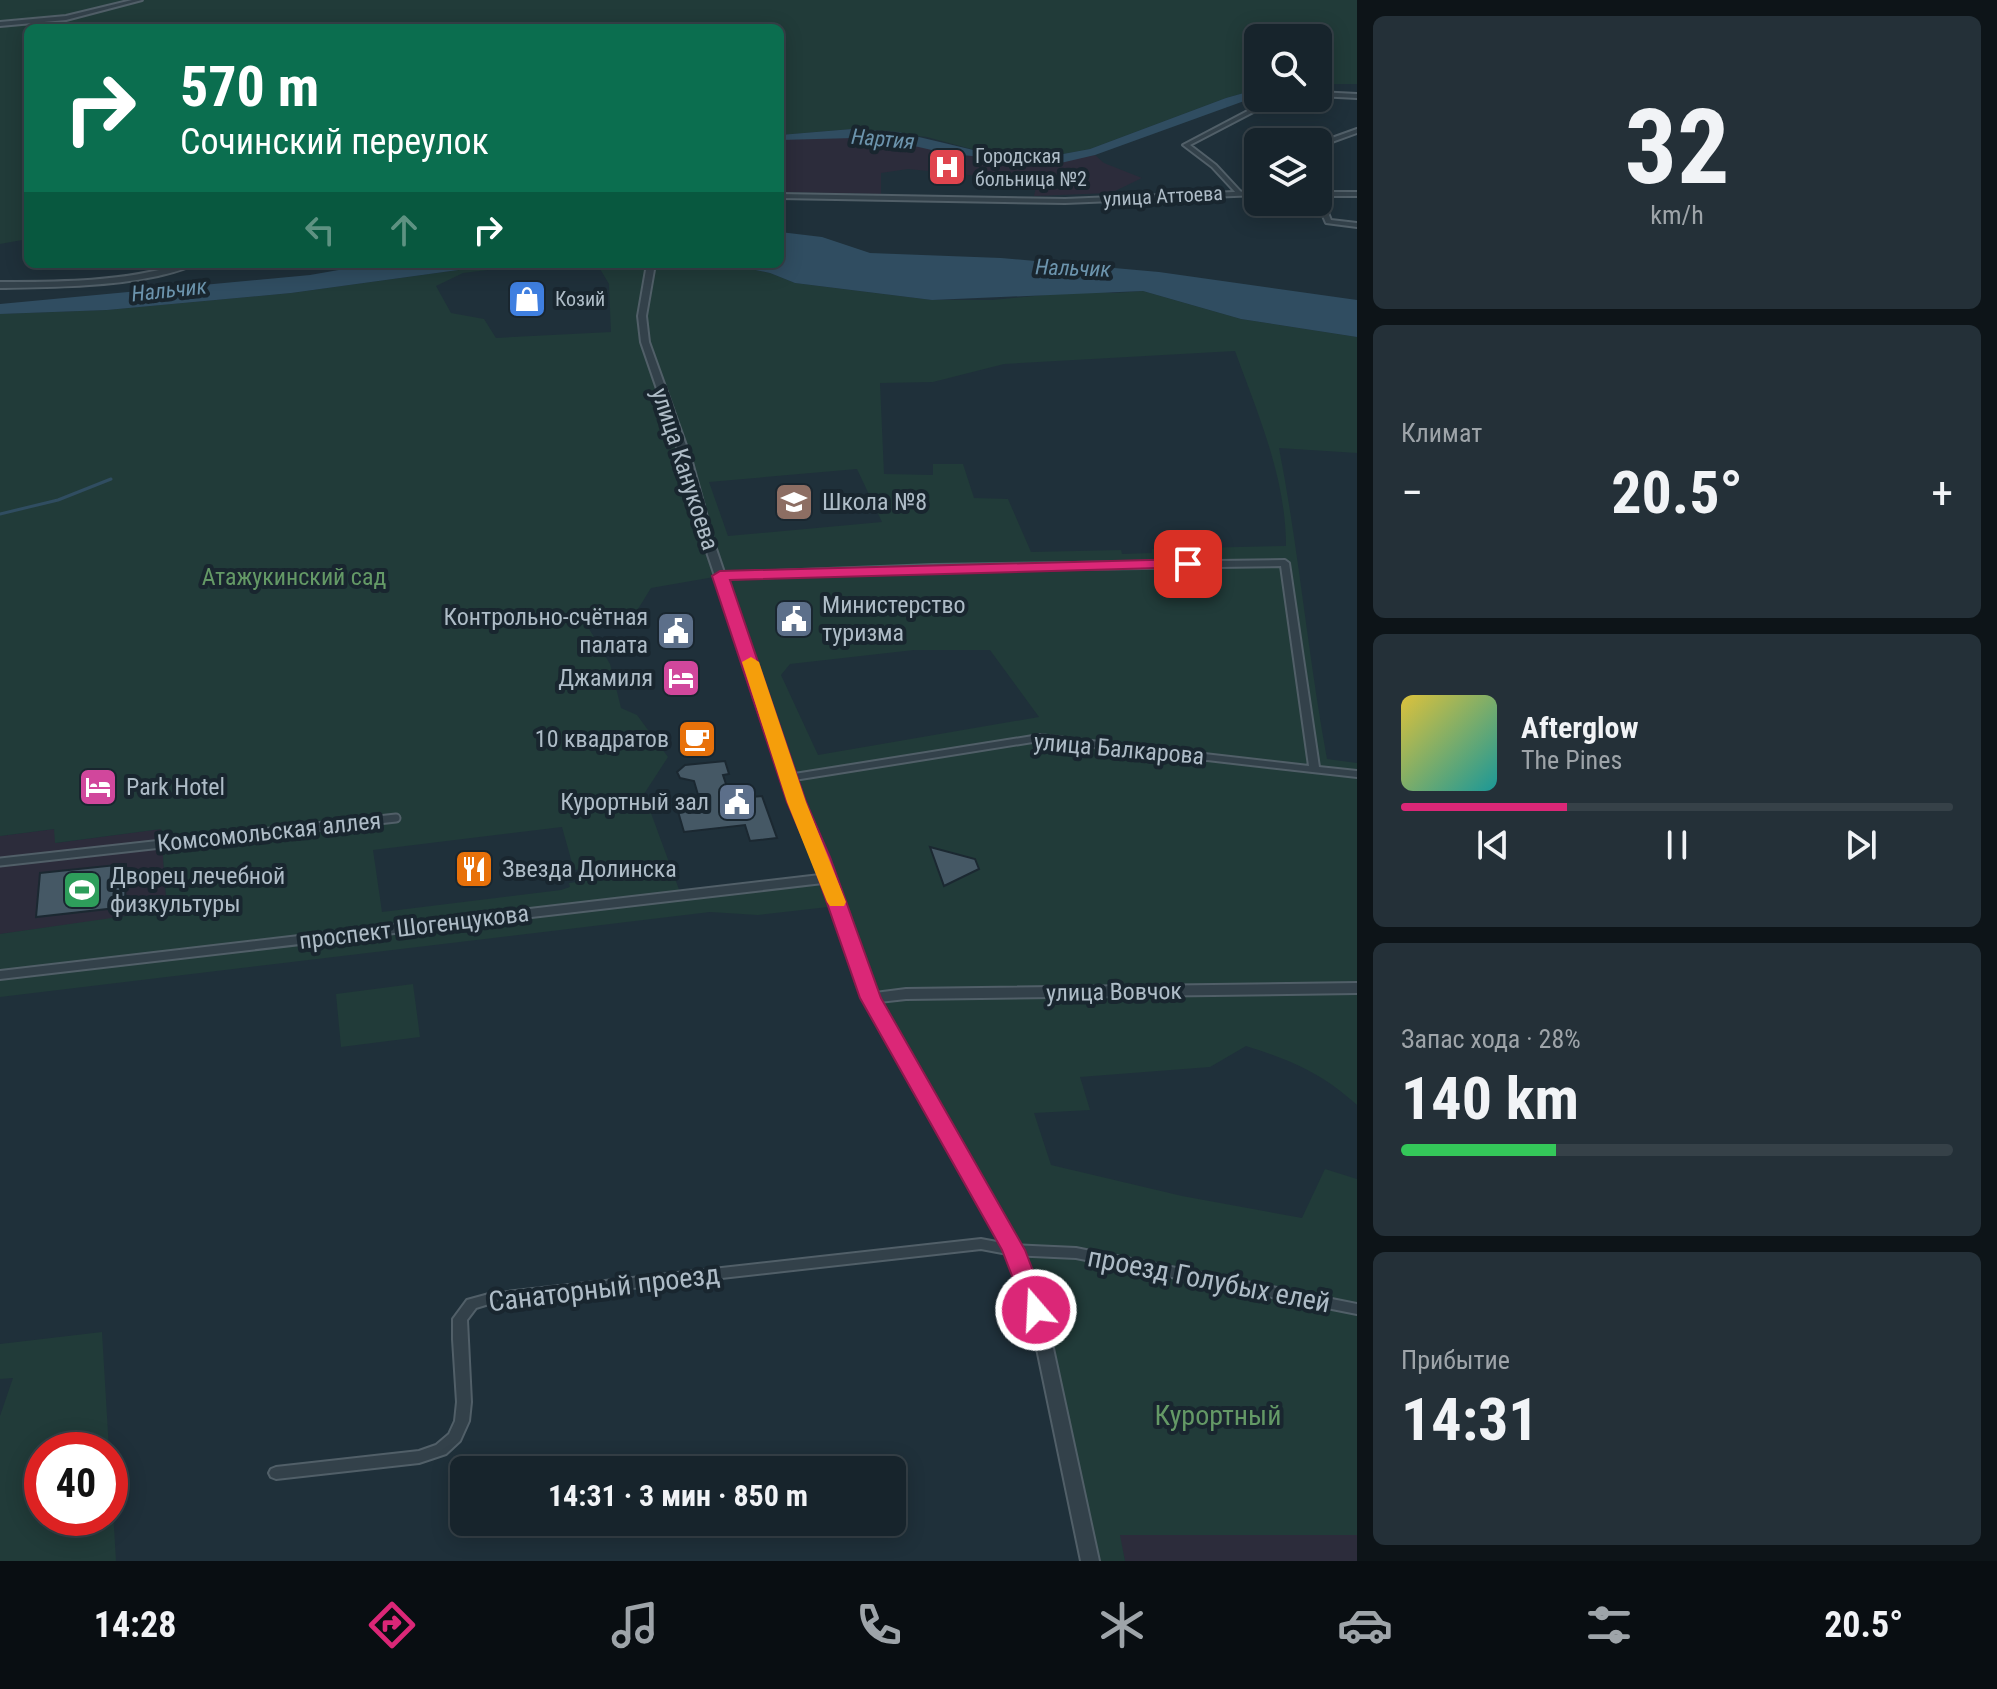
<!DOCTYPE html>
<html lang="ru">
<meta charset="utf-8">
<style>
body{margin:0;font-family:"Roboto Condensed",sans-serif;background:#243038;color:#f1f3f6;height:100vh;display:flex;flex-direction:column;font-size:30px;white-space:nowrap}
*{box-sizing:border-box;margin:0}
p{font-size:26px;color:#9ea4a9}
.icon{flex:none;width:44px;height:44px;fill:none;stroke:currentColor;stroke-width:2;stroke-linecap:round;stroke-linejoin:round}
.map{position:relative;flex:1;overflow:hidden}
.drawer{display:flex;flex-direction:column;gap:16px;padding:16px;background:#0d1418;width:640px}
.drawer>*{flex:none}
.hud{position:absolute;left:24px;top:24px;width:760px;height:244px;border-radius:12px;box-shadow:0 4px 20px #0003,0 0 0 2px #364148;background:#0b6e4f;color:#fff;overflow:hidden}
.fabs{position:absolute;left:1244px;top:24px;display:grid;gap:16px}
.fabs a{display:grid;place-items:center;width:88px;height:88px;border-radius:12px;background:#17242c;box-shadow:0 4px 20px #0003,0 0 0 2px #364148;font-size:40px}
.speed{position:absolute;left:24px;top:1432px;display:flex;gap:16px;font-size:40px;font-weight:700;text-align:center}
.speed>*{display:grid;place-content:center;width:104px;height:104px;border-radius:50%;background:#17242c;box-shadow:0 4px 20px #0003,0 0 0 2px #364148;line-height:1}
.speed .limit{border:12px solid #d22;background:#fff;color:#111}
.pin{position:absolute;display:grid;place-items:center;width:68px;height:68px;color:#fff;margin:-34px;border-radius:16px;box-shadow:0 4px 12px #0006}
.me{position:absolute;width:88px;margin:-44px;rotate:341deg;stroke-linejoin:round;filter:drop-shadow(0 0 6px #0008)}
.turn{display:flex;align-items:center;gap:28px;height:168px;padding:0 24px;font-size:36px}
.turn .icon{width:104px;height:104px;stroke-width:2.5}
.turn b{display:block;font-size:56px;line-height:68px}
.lanes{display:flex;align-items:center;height:76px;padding:0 24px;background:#0003;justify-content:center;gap:40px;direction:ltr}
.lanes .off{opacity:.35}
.big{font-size:60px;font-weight:700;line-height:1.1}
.drawer .widget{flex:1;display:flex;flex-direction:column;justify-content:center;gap:12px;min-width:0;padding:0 28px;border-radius:12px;background:#243038}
.drawer .dial{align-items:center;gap:0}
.dial b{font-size:104px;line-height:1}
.song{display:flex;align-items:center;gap:24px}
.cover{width:96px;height:96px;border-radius:12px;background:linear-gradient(135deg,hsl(50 70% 55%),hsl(180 70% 35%))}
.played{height:8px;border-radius:4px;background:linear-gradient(90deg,#db2777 30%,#364148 30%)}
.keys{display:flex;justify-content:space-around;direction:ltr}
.heat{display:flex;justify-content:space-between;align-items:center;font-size:44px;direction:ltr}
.charge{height:12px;border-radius:6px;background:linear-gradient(90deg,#34c759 28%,#364148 0)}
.trip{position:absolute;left:450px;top:1456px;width:456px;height:80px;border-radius:12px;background:#17242c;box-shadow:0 4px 20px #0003,0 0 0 2px #364148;font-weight:700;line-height:80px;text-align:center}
.dock{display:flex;height:128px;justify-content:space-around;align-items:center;background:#090e12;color:#9ea4a9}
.dock .icon{width:56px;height:56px}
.dock .active{color:#db2777}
.dock b{font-size:36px;color:#f1f3f6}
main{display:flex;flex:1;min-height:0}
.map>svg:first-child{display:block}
.medical{fill:#2c2c3b}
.green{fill:#213b39;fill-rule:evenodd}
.water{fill:#304d61}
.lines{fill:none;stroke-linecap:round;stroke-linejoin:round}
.stream{stroke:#304d61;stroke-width:3}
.building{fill:#455865;stroke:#1b2831;stroke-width:2}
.pedestrian-casing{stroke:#515f68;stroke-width:11}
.minor-casing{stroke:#515f68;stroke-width:4}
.tertiary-casing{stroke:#515f68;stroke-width:4}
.pedestrian{stroke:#33414a;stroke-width:7}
.minor{fill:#33414a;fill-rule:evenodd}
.tertiary{fill:#33414a;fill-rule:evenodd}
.route{fill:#db2777;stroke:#8e194d;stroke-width:2}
.slow{fill:#f59e0b}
.labels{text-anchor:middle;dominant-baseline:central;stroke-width:8;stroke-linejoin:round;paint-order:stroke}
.far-poi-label{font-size:20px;fill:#aebcc7;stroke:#19262f;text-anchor:start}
.far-street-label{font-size:20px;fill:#aebcc7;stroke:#19262f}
.far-water-label{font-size:22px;font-style:italic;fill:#6c94ad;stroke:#19262f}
.street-label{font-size:24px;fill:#aebcc7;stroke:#19262f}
.poi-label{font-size:24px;fill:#aebcc7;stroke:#19262f;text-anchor:start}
.park-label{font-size:24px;fill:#649966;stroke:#19262f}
.near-street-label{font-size:28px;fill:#aebcc7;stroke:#19262f}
.near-park-label{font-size:28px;fill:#649966;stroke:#19262f}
</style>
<main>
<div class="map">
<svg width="1357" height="1561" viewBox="0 0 1357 1561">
<rect width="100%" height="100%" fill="#1f303a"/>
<path class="medical" d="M804,137h38l59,6 142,21 52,-9 9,8 38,15 -31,15 -77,3 3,-14 -129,-13 -27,4v21l-101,-2v-52z
M55,829l1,14 105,-14 6,82 -167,23v-98z
M1119,1535h238v26h-232z"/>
<path class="green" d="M0,0h1357v84h-39v-46h-60v51l-32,9 -136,51 -54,10 -50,-6 -59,-16 -75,-8 -72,6v-107h-752v211l-28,5z
M502,264h33l-72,9 -27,13 15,27 33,6 12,19 115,-6 -2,-48 -12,-20h129l44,9 25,10 137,17h60l94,-9 28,2 29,-2 98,28 116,18v116l-78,-5c20,103 29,208 48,311l30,4v342c-35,-32 -66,-45 -111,-59l-36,21 -130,10 10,33 -56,3 17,52 131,31 120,22 23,-49 32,10v356h-237l5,26h-35l-62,-279 -138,-248 -53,-128 -79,9 -48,-3 -710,85v-63l167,-24 -6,-81 -106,14 -1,-14 -54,7v-522l107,-4 184,-17zM1235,351c23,63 51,127 51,195l-134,3v4l-30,1 -1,-4 -90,2 -23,-53 -34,-1 -11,-34h-30v11l-49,-1 -4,-91 53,-1 71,-18zM857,469l25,53 -154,14 -19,-54zM720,576l108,302 -147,17 -37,-101 24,-37 -31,-42 -16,-7 -11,-44 -25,-42 53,-13 13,-21zM914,650h76l49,67 -221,38 -37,-80 9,-11zM562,827l12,43 10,-1 2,12 -17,2 1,4 -9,3 -179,22 -9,-62z
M413,984l7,53 -79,10 -5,-53z
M102,1332l7,118h-67v68h68v-59l6,102h-116v-145l13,-38 -13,1v-35z"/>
<path class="water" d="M1258,89v7l-163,59 -43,10 -107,-12 -44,-10 -47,-5 -74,2v-5l72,-6 46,3 88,21 50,6 54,-10 136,-51z
M780,232l42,5 48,16 131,5 158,14 198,28v37l-116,-18 -98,-28 -211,9 -137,-17 -25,-10 -44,-9h54z
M373,264h129l-211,29 -184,17 -107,4v-10l310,-29z"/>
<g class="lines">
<path class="stream" d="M0,514l58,-14 53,-21"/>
</g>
<path class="building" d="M725,761l4,13 -6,1 8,24 31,-3 15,42 -27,3 -5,-16 -61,7 -7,-24 24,-3 -7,-24 -14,-3 -3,-6 8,-7z
M930,847l45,12 4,10 -35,17z
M126,864l-1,43 -89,10 4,-44z"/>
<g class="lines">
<g class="pedestrian-casing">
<path id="pedestrian" d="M0,862l396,-44"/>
</g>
<g class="minor-casing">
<path id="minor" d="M132,0h10l-76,20 -66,6v-4l66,-6z
M1318,92l39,2v4l-39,-2z
M1282,98h9l-30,10 -71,37 26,20 25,27v2h-4l-25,-27 -29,-22 74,-39z
M1357,129v4l-39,14v-4z
M1318,194l3,2 10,24 26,3v4l-31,-4 -9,-21z
M1285,560l4,3 30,204 38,4v6l-318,-36 -251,40 -5,-3 5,-3 251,-40 270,31 -28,-200 -348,5 -213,8 -4,-3 4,-3 213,-8z
M981,1239l32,6 63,3 281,56v10l-281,-56 -63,-3 -32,-6 -492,55 -13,4 -9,12 4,82 -2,19 -9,20 -14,13 -27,9 -143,16 -5,-2 -2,-4 2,-4 5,-2 143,-16 17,-6 13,-11 6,-13 2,-19 -4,-63v-20l14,-19 22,-6z"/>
</g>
<g class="tertiary-casing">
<path id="tertiary" d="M1258,191v4l-193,8 -285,-5v-4l285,5z
M1318,192h39v4h-39z
M181,264h13c-10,6 -24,9 -36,12 -52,11 -105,11 -158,12v-6c61,0 123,0 181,-18z
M647,264h8l-9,52 3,26 43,120 22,81 80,235 40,100 41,115 31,-4 451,-6v10l-451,6 -27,3 129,225 28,55 15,57 48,222h-18l-46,-222 -15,-57 -24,-50 -133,-234 -40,-115 -823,96v-8l820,-96 -38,-97 -78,-235 -22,-81 -41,-120 -3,-26z"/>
</g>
<use href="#pedestrian" class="pedestrian"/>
<use href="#minor" class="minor"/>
<use href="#tertiary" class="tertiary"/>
</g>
<path class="route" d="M1188,559l6,1v7l-464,13 76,222 24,55 51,141 144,252 23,60 -3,7 -9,3 -8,-3 -26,-67 -142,-252 -49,-141 -24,-55 -75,-226 8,-5z"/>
<path class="slow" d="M751,657l8,5 47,140 40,100 -2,4h-14l-3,-4 -40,-100 -45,-140z"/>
<defs>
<g id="hospital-square" transform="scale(2)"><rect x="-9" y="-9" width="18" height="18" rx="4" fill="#e0444e" stroke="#19262f"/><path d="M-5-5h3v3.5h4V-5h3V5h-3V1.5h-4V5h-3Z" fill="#fff"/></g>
<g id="shop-square" transform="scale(2)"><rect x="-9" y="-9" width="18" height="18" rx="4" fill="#3f7fe0" stroke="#19262f"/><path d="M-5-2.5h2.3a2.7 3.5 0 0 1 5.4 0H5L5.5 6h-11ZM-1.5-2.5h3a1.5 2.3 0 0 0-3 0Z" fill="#fff"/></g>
<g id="school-square" transform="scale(2)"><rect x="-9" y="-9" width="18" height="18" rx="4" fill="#8d6e63" stroke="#19262f"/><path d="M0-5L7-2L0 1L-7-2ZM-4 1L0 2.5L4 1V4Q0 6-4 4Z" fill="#fff"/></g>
<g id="civic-square" transform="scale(2)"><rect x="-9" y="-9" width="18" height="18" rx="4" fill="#5c6f8a" stroke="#19262f"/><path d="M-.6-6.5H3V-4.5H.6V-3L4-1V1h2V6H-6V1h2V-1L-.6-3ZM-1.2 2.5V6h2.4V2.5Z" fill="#fff"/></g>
<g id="hotel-square" transform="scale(2)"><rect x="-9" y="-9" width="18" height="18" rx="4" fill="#d1479c" stroke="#19262f"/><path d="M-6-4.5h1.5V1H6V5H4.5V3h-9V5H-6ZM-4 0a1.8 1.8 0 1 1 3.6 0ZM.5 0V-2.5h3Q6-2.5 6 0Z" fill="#fff"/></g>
<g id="cafe-square" transform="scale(2)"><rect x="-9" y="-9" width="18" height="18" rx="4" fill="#e8710a" stroke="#19262f"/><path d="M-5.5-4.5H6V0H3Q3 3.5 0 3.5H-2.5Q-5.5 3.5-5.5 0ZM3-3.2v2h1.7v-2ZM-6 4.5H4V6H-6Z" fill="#fff"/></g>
<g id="restaurant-square" transform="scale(2)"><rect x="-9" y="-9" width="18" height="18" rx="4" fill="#e8710a" stroke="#19262f"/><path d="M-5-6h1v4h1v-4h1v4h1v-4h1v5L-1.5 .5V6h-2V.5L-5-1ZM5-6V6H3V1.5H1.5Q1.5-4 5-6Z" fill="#fff"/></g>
<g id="stadium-square" transform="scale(2)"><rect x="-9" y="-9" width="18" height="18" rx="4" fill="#2e9e5b" stroke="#19262f"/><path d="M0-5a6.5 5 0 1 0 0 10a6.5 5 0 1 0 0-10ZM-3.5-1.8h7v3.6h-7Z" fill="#fff"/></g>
</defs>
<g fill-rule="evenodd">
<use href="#hospital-square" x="947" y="167"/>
<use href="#shop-square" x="527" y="299"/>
<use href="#school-square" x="794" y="502"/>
<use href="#civic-square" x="794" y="619"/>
<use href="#civic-square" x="676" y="631"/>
<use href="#hotel-square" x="681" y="678"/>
<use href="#cafe-square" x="697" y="739"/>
<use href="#hotel-square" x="98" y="787"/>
<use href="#civic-square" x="737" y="802"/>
<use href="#restaurant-square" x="474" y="869"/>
<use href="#stadium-square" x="82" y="890"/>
</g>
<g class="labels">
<g class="far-poi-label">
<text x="975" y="156">Городская<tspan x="975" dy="23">больница №2</tspan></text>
<text x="555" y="299">Козий</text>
</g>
<g class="far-street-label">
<text transform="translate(1163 196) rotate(-3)">улица Аттоева</text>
</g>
<g class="far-water-label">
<text transform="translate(883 139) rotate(5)">Нартия</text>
<text transform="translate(1073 268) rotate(2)">Нальчик</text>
<text transform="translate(169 290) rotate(-6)">Нальчик</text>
</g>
<g class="street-label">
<text transform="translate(685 469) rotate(72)">улица Канукоева</text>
<text transform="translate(1119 749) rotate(5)">улица Балкарова</text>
<text transform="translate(269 832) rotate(-6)">Комсомольская аллея</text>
<text transform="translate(414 927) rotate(-7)">проспект Шогенцукова</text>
<text transform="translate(1114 992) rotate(-1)">улица Вовчок</text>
</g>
<g class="poi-label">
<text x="822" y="502">Школа №8</text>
<text x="822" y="605">Министерство<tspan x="822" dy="28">туризма</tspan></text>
<text x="648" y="617" text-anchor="end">Контрольно-счётная<tspan x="648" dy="28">палата</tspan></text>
<text x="653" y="678" text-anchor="end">Джамиля</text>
<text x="669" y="739" text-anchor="end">10 квадратов</text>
<text x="126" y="787">Park Hotel</text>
<text x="709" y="802" text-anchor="end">Курортный зал</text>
<text x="502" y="869">Звезда Долинска</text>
<text x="110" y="876">Дворец лечебной<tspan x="110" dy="28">физкультуры</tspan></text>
</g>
<g class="park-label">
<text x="294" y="577">Атажукинский сад</text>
</g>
<g class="near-street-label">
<text transform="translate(1209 1280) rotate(11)">проезд Голубых елей</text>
<text transform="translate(604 1288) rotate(-7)">Санаторный проезд</text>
</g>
<g class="near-park-label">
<text x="1218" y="1415">Курортный</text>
</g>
</g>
</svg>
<div class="fabs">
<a><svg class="icon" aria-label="search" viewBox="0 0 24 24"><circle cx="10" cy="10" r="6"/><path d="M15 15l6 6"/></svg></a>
<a><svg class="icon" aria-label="layers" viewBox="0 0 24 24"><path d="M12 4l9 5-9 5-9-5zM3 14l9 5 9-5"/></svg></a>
</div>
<div class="speed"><div class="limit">40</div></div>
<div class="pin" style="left:1188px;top:564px;background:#d93025"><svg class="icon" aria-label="arrive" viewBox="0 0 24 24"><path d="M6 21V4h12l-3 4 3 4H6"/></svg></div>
<svg class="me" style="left:1036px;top:1310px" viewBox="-20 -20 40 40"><circle r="17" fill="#db2777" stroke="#fff" stroke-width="3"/><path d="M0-11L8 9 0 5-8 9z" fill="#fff"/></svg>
<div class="trip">14:31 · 3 мин · 850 m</div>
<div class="hud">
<div class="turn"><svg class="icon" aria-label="right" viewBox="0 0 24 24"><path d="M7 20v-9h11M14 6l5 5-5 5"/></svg><div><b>570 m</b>Сочинский переулок</div></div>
<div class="lanes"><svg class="icon off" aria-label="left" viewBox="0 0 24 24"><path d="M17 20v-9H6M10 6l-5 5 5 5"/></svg><svg class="icon off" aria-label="ahead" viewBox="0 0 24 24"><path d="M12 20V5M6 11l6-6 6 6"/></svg><svg class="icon" aria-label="right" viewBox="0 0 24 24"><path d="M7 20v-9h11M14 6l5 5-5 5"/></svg></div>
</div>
</div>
<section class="drawer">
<div class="widget dial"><b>32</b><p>km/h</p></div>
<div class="widget"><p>Климат</p>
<div class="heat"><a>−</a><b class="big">20.5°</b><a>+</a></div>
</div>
<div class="widget">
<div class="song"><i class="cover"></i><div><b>Afterglow</b><p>The Pines</p></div></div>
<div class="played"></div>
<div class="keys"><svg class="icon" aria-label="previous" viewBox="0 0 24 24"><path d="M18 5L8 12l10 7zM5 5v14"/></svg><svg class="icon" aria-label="pause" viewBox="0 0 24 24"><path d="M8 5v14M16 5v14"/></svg><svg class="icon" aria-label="next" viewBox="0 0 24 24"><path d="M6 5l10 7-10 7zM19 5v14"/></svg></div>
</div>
<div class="widget"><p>Запас хода · 28%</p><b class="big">140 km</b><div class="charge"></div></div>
<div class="widget"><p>Прибытие</p><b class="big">14:31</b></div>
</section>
</main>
<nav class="dock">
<b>14:28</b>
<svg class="icon active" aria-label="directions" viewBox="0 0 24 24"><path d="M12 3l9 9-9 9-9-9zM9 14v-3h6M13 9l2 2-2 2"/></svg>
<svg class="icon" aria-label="music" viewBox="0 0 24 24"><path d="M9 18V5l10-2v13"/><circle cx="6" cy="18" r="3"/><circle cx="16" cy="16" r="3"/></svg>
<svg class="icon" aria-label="phone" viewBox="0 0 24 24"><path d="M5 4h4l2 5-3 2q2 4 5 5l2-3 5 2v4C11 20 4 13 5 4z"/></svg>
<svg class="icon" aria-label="climate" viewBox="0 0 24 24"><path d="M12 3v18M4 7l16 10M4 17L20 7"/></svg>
<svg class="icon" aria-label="car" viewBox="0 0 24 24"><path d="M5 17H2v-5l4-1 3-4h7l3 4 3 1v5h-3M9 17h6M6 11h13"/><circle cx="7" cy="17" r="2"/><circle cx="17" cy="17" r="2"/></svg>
<svg class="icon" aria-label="filters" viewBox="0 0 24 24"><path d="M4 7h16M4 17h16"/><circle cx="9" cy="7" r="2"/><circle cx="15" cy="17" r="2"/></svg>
<b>20.5°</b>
</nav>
